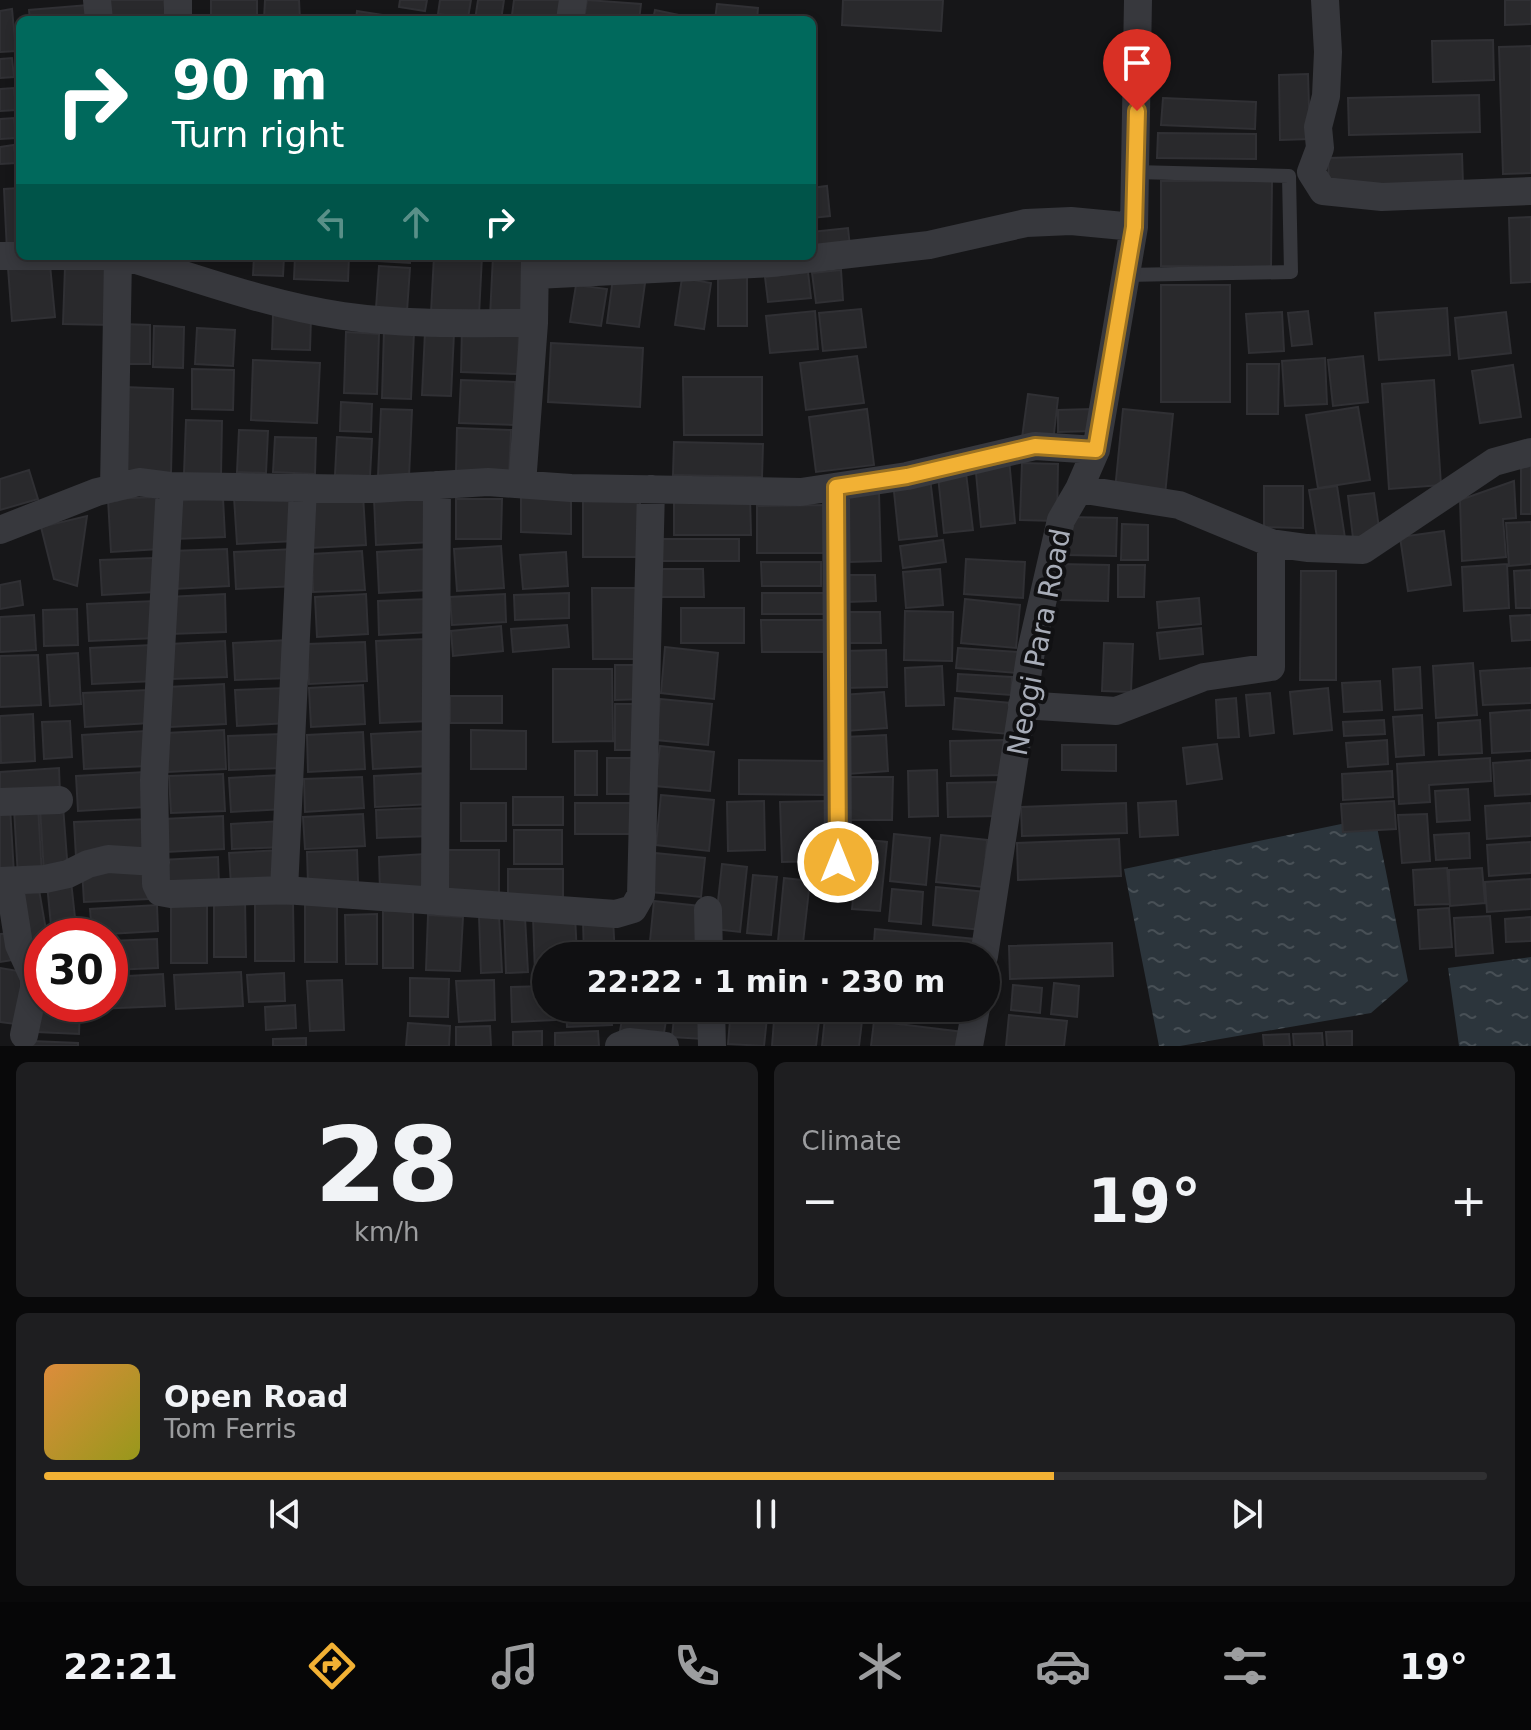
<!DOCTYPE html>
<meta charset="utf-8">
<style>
body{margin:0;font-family:"DejaVu Sans",sans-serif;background:#1e1e20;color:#f1f3f6;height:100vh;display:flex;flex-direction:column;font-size:30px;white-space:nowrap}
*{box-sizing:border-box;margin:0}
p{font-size:26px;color:#9c9d9f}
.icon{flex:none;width:44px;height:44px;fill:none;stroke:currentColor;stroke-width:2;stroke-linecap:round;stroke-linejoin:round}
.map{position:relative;height:1046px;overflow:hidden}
.side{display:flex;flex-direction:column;gap:16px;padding:16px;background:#09090a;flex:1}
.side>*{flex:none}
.guide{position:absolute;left:16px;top:16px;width:800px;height:244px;border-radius:12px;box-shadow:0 4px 12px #0003,0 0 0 2px #303032;background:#00695c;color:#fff;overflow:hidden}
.speed{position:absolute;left:24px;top:918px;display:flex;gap:16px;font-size:40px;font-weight:700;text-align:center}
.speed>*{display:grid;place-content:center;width:104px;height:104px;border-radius:50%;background:#101012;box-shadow:0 4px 12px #0003,0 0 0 2px #303032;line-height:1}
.speed .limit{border:12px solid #d22;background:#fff;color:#111}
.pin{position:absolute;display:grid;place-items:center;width:68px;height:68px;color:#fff;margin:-82px -34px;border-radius:50% 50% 50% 0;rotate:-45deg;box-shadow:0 0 8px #0007}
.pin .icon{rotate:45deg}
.me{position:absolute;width:88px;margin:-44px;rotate:0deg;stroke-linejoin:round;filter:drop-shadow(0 0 6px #0008)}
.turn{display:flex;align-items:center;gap:28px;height:168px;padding:0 24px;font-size:36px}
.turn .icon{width:104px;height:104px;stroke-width:2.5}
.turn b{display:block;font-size:56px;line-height:68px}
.lanes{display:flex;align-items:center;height:76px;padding:0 24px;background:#0003;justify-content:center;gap:40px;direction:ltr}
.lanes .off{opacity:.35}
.big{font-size:60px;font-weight:800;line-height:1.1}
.side .widget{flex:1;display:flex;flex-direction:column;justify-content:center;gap:12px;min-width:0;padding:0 28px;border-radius:12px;background:#1e1e20}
.side .dial{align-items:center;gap:0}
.dial b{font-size:104px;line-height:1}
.song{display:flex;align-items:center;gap:24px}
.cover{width:96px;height:96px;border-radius:12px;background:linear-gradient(135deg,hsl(30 70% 55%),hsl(60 70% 35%))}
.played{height:8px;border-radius:4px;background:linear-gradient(90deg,#f2b134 70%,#303032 70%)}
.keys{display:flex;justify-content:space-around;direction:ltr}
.heat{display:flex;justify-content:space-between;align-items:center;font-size:44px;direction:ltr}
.side .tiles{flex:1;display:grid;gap:16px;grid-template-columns:1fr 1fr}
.widget:last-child{grid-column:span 2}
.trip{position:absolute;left:532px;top:942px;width:468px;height:80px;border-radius:40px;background:#101012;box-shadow:0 4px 12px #0003,0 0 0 2px #303032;font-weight:800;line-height:80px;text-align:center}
.dock{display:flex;height:128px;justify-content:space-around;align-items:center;background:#060607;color:#9c9d9f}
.dock .icon{width:56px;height:56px}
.dock .current{color:#f2b134}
.dock b{font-size:36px;color:#f1f3f6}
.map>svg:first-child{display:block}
.water{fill:url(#water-ripples)}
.building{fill:#29292c;stroke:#303034;stroke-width:2}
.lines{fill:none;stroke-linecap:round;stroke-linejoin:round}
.service{stroke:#37383d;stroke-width:14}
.minor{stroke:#37383d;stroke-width:28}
.route-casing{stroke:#9d7322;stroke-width:20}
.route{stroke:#f2b134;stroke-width:14}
.labels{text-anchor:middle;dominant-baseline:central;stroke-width:8;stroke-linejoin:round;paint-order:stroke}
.street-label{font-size:28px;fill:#a8adb8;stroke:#111113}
</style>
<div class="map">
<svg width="1531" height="1046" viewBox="0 0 1531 1046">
<defs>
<pattern id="water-ripples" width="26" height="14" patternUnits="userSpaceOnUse" patternTransform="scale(2)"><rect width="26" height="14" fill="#2c353c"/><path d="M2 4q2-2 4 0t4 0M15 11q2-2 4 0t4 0" fill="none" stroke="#485056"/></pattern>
</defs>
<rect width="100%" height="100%" fill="#161618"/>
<path class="water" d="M1375,817l33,164 -37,32 -191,33h-21l-35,-177z
M1531,957v89h-72l-11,-78z"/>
<path class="building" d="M104,0h60l2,19 -61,1z
M211,0h46v18h-46z
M265,0h34l1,20h-36z
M400,0h27l-2,11 -26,-4z
M440,0h31l-3,18 -30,-4z
M478,0h26l-3,20h-26z
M514,0h55l-2,20 -55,-5z
M587,0l54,4 -2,16h-55z
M843,0h100l-2,31 -99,-6z
M1505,0h26v24l-26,1z
M717,4l41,4 -1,12h-42z
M88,5l2,15h-60l-1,-10z
M12,9l4,42 -16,1v-41z
M655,10l38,8 -1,2h-39z
M357,11l45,7 -1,2h-45z
M1493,40l1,40 -61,2 -1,-41z
M1531,46v127l-28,1 -4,-127z
M12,58l2,19 -14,1v-19z
M1308,74l2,65 -30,1 -1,-65z
M14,88l2,22 -16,1v-22z
M1479,95l1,37 -131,3 -1,-37z
M1163,98l93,4 -1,27 -94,-4z
M14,118l2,20 -16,1v-20z
M1158,133l98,1v25l-99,-1z
M14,145l2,18 -16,1v-17z
M1462,154l1,31 -134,4 -1,-31z
M1161,181h111l-1,86 -110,-1z
M827,186l3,30 -18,2v-30z
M20,188v63l-13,1 -3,-63z
M1531,217v65l-20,1 -2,-65z
M848,228l2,19 -38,4v-19z
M254,256h30l-1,20 -30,-1z
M295,256h54l-1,25 -54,-2z
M378,256h32v7l-32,-2z
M434,256h48l-3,59 -48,-2z
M493,256h36l-3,62 -36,-1z
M50,265l5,52 -43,4 -4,-53z
M379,266l31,2 -3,43 -31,-3z
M65,267l48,1 -1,57 -49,-1z
M841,270l2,30 -27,3 -4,-30z
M808,272l3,26 -43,4 -3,-25z
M718,273h29v53h-29z
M613,278l32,5 -6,44 -32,-4z
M682,278l29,5 -7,46 -29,-4z
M576,285l31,4 -6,37 -31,-4z
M1161,285h69v117h-69z
M1447,308l3,47 -71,5 -4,-47z
M861,309l5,38 -43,4 -4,-38z
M815,311l3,38 -48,4 -4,-37z
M1308,311l4,33 -20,2 -4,-33z
M1282,312l2,39 -35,2 -3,-39z
M1506,312l5,41 -52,6 -4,-41z
M273,315l38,2 -1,33 -38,-1z
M121,324l29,1v39h-29z
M154,326l30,1 -1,41 -30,-1z
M462,327l57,3 -1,44 -57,-2z
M197,328l38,2 -2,36 -38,-2z
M384,330l30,2 -3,67 -29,-1z
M346,332l33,2 -2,60 -33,-1z
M425,332l29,1 -3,63 -29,-1z
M551,343l92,5 -3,59 -92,-5z
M857,356l7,47 -58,7 -6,-47z
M1363,356l5,46 -35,4 -5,-46z
M1325,358l2,46 -42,2 -3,-45z
M253,360l67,3 -3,60 -66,-3z
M1247,364h32l-1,50h-31z
M1513,365l8,52 -41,6 -8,-52z
M192,369l42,1 -1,40 -41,-1z
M683,377h79v58h-78z
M461,380l54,2 -1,43 -55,-2z
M1434,380l7,105 -52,4 -7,-105z
M124,387l49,2 -2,84 -49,-1z
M1028,394l30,4 -5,44 -31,-4z
M341,402l31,2 -1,28 -31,-1z
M1358,407l12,73 -52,8 -12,-73z
M381,409l31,1 -3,67 -31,-1z
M867,409l7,56 -58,7 -7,-55z
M1092,409l1,22 -35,1v-22z
M1123,409l50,5 -8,81 -50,-5z
M186,420l36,1 -1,54 -37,-1z
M457,428l54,2 -2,45 -53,-3z
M239,430l29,1 -2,42 -29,-1z
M275,437l41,1 -1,36 -42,-2z
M337,437l35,2 -2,37 -35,-1z
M674,442l89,2 -1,33 -89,-2z
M1009,459l6,64 -34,4 -6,-65z
M1022,463l36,1 -1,57 -37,-1z
M1531,466v48h-10v-47z
M29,470l9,29 -38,11v-31z
M966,473l7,57 -29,3 -6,-57z
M930,478l7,58 -38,4 -6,-58z
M1514,481l2,37 -13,1 3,38 -44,4 -2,-61z
M1264,486h39v42l-39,-1z
M1337,486l8,52 -27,5 -9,-53z
M879,493l2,68 -31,1 -2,-68z
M1374,493l6,42 -27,3 -5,-42z
M521,494l50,1v39l-50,-2z
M292,495l3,46 -58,3 -3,-47z
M363,495l3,50 -56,3 -2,-50z
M429,495l3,47 -56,3 -2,-47z
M640,495v62h-57v-61z
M674,496h76l1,39h-77z
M157,497l3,52 -49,3 -3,-53z
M223,498l2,39 -51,2 -2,-38z
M456,499h46l-1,40h-45z
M826,505v48h-69v-47z
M87,516l-10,70 -23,-7 -13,-52z
M1067,517l50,1 -1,38 -50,-1z
M1531,522v42l-22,2 -3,-43z
M1122,524l26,1v35h-27z
M1444,531l7,54 -43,6 -8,-54z
M662,539h77v22h-77z
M943,540l3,22 -43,6 -3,-22z
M501,546l3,42 -47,3 -3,-42z
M227,549l2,37 -56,3 -2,-38z
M295,549l2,37 -61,3 -2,-37z
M428,549l1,41 -50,3 -2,-41z
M362,551l3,39 -52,2 -1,-38z
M566,552l2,34 -45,3 -3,-34z
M153,558l2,34 -53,3 -2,-35z
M966,559l59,3 -2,36 -59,-4z
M761,562h60v24h-59z
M1059,564l50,1 -1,36 -50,-1z
M1507,564l2,44 -45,3 -2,-44z
M1118,565h27l-1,32h-26z
M661,569h42l1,28h-43z
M940,569l3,36 -37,3 -3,-36z
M1531,570v38h-15l-2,-37z
M1301,571h35v109h-36z
M846,575h29l1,26 -29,1z
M20,581l3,24 -23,4v-24z
M592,588h54v71h-53z
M569,593v25l-54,2 -1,-25z
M762,593h66v21h-66z
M225,594l1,38 -56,2 -2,-37z
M366,594l2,40 -51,3 -2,-40z
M505,594l1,28 -54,3 -2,-28z
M1199,598l2,26 -42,4 -2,-26z
M429,599l1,33 -51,3 -1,-34z
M965,599l55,6 -4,43 -55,-5z
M155,601l1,37 -67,3 -2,-37z
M681,608h63v35h-63z
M77,609l1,36 -34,1 -1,-36z
M905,611l48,1 -1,49 -48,-1z
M846,612h34l1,31h-35z
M34,615l2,35 -36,2v-35z
M1531,615v25l-19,1 -2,-25z
M761,620h63v32h-62z
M567,625l2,22 -56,5 -2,-23z
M501,626l2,25 -50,5 -2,-25z
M1201,628l2,26 -43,5 -3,-26z
M426,639l4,82 -50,2 -4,-82z
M289,640l2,38 -56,2 -2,-37z
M225,641l2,36 -56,2 -1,-35z
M365,642l2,39 -58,3 -2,-40z
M1104,643l29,1 -2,48 -29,-1z
M152,645l2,36 -62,3 -2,-36z
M665,647l53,6 -4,46 -53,-6z
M958,648l61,4 -2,21 -61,-5z
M886,650l1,37 -44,1 -1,-37z
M78,653l3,51 -31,2 -3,-51z
M38,655l3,50 -41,2v-51z
M1473,663l4,52 -41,3 -3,-52z
M615,665h30v34l-30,1z
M942,666l2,39 -38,1 -1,-38z
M1420,667l2,41 -27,2 -2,-41z
M1531,668v35l-48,2 -3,-34z
M553,669h59l1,72 -60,1z
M958,674l54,3 -1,18 -54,-4z
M1380,681l2,29 -38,2 -2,-29z
M224,684l2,40 -56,3 -2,-40z
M363,685l2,39 -54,3 -2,-39z
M286,688l2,35 -51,3 -2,-36z
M1328,688l4,42 -38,4 -4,-42z
M149,690l1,33 -65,4 -2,-34z
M884,692l3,36 -42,3 -3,-36z
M1270,693l4,40 -24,3 -4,-41z
M450,696h52v27h-52z
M955,698l56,5 -2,31 -56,-5z
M1236,698l3,39 -21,1 -2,-38z
M660,699l52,5 -4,41 -52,-5z
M615,704h27v46h-27z
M1531,710v41l-39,2 -2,-40z
M33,714l2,47 -34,2 -1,-47z
M1422,715l2,40 -28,2 -3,-40z
M1384,720l1,14 -41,2 -1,-14z
M1480,720l2,33 -43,2 -1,-32z
M70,721l2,36 -28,2 -2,-37z
M224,730l2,39 -58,3 -2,-39z
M471,730l55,1v38h-55z
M146,731l1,35 -63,3 -2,-34z
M429,731l1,35 -57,3 -2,-35z
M363,732l2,37 -57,3 -1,-37z
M282,734l1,34 -54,2 -1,-34z
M886,735l2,36 -41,3 -2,-37z
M1004,740l1,35 -54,1 -1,-35z
M1387,740l1,24 -40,3 -2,-24z
M1217,744l5,35 -35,5 -4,-36z
M1062,745h54v26l-54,-1z
M660,746l54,6 -4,39 -55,-5z
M575,751h22v44h-22z
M607,758h30v36h-30z
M1490,758l1,23 -62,4 1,17 -31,2 -2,-40z
M739,760l90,1v34l-90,-1z
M1531,760v34l-36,2 -2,-33z
M59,768l1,26 -60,4v-26z
M937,770l1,46 -29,1 -1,-46z
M1392,771l1,26 -50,3 -1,-26z
M145,772l1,35 -68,4 -2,-35z
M430,773l1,31 -56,3 -1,-31z
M223,774l2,37 -54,2 -2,-37z
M282,775l2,34 -53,3 -2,-34z
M362,777l2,31 -59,4 -1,-33z
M849,777h44l-1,43h-43z
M998,782l1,34 -51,1 -1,-34z
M1468,789l2,31 -33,2 -2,-31z
M661,795l53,5 -5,51 -53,-6z
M513,797h50v28h-50z
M764,801l1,49 -37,1 -1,-49z
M827,801l1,60 -46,1 -2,-60z
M1176,801l2,34 -38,2 -2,-34z
M1394,801l2,28 -53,3 -2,-28z
M461,803h45v38h-45z
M575,803h59l1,31h-60z
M1126,803l1,30 -105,3 -1,-29z
M1531,803v33l-44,3 -2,-33z
M63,806l5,66 -24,1 -4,-66z
M0,807h10l4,67 -14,1z
M38,807l4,69 -24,1 -4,-68z
M429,808l2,28 -54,2 -1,-28z
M363,814l2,32 -60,3 -2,-32z
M1427,814l3,47 -28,2 -4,-48z
M223,816l1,33 -58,3 -2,-33z
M150,819l2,34 -76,4 -2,-35z
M282,821l2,26 -52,2 -1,-25z
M514,830h48v34h-48z
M1469,833l1,25 -34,2 -2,-25z
M894,834l36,4 -4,47 -36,-4z
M941,835l46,5 -4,47 -47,-5z
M859,839l28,3 -7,69 -28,-2z
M1119,839l2,37 -103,4 -1,-37z
M1531,842v31l-42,3 -2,-31z
M282,850l1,33 -52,2 -2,-32z
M357,850l1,32 -50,2 -1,-32z
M443,850h56v44h-56z
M655,853l50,5 -4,39 -50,-5z
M425,854l2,35 -47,2 -1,-34z
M218,857l1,28 -56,2 -2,-27z
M722,864l25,3 -7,65 -25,-3z
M148,866l1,33 -65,3 -2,-33z
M1447,868l3,36 -35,1 -2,-35z
M1482,868l3,35 -35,3 -1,-36z
M508,869h55v31l-55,1z
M753,875l24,2 -6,58 -24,-2z
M784,878l26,3 -7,62 -25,-2z
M1531,879v30l-44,3 -2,-30z
M71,881l6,55h-25l-5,-52z
M38,884l9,52h-5v19l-16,3 -12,-70z
M936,887l50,5 -4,38 -49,-5z
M892,889l31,3 -2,32 -32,-3z
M214,900h31l1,57h-32z
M654,901l46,5 -3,39 -47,-4z
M207,903v60h-36v-59z
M305,903h32v59h-32z
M255,904h38l1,57h-39z
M157,905l1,26 -66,4 -2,-26z
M1449,908l3,39 -32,2 -2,-39z
M383,911h30v57h-30z
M377,914v50h-31l-1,-49z
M428,915l35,2 -3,54 -34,-1z
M499,915l3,57 -21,1 -2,-57z
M575,915l2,41h-31v16l-11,1 -2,-56z
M1490,916l3,37 -37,3 -2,-38z
M525,917l3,55 -22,1 -2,-54z
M1531,917v24l-25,1 -1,-23z
M613,919l2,37h-31l-1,-35z
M875,929l100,10 -2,17h-100z
M15,933l4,26 -19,3v-28z
M157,939l1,29 -48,2v-29z
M722,941l70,6 -1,9h-70z
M1112,943l1,33 -103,3 -1,-33z
M649,946l47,4 -1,6h-47z
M0,968l30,5 -7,52 -23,-3z
M241,972l2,34 -67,3 -2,-34z
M284,973l1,28 -36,1 -2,-27z
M163,974l2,32 -69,3v-5h14v-27z
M410,978l39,1 -1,38 -38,-1z
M342,980l2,50 -34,1 -3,-50z
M494,980l1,40 -36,2 -3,-41z
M1054,983l25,3 -2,31 -26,-3z
M1013,985l29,3 -2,25 -29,-3z
M546,986v22h9v12l-43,2 -1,-35z
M38,1005l42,1 -1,28 -42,-2z
M295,1005l1,23 -30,2 -1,-23z
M566,1008h45l1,17 -45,2z
M624,1008h44l-5,31 -43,-8z
M675,1008h32l-3,31 -32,-2z
M731,1008h37l-4,38 -36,-2z
M775,1008l45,5 -4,33h-44z
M868,1008h100l-1,16 -100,-11z
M1009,1015l58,6 -3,25h-58z
M825,1017l37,4 -3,25h-37z
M874,1021l89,11 -1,14h-91z
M408,1023l42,3 -1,20h-43z
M490,1026l1,20h-35v-19z
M542,1031v15h-29v-14z
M598,1031l1,15h-44v-13z
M1352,1031v15h-25l-1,-14z
M1322,1033l1,13h-29l-1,-12z
M1289,1034l1,12h-26l-1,-11z
M306,1038v8h-33v-7z
M32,1041l46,2v3h-46z"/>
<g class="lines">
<path class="service" d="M1125,275l166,-3 -2,-96 -154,-4"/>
<path class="minor" d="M97,0l2,20
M178,0v20
M1325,0l3,52 -2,44 -8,31 2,21 -9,24 12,19 59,6 149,-6
M570,20l3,-20
M0,256h113
M124,256c72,22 145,49 219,60 64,9 127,7 191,7
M536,275l235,-12 158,-18 97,-22 45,-2 63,6
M522,484l12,-161 1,-65
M170,486l-16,294 2,104 4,8 11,2 113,-4 332,24 17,-5 8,-14 10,-406
M836,487l2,375
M114,488l4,-232
M1079,489l100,16 92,38 36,5 56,2 131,-88 37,-10
M0,530l97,-38 42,-10 31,4 204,3 114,-7 83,6 230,4 106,-16 128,-30 61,4
M1022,705l94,6 88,-34 67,-10v-124
M0,802l59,-2
M0,881l45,-2 23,-5 20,-10 20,-5 48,3
M9,881l10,64 15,33v10l-10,47
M284,890l19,-402
M435,899l2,-414
M708,910l1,46
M984,956l47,-305 30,-131 18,-31 17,-39 38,-223 4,-227
M711,1008l1,38
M619,1046l10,-4 36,4
M969,1046l7,-38"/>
</g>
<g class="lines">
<g class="route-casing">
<path id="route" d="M838,862l-2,-375 71,-11 128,-30 61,4 38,-223 3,-116"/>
</g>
<use href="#route" class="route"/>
</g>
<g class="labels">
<g class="street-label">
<text transform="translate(1039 642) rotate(-79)">Neogi Para Road</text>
</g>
</g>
</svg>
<div class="speed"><div class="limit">30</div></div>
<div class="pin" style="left:1137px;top:111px;background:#d93025"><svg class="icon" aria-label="arrive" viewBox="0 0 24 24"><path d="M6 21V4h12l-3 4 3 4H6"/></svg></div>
<svg class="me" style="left:838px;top:862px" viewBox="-20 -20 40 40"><circle r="17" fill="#f2b134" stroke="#fff" stroke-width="3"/><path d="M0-11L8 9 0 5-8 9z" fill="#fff"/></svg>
<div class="trip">22:22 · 1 min · 230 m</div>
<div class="guide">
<div class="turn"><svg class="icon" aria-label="right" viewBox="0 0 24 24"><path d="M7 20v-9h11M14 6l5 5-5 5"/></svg><div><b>90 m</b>Turn right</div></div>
<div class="lanes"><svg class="icon off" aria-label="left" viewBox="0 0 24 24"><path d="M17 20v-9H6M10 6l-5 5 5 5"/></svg><svg class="icon off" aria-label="ahead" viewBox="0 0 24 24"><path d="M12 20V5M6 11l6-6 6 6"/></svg><svg class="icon" aria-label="right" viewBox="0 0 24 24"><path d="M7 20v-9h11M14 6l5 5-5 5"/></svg></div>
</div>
</div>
<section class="side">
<div class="tiles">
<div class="widget dial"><b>28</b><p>km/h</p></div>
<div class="widget"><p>Climate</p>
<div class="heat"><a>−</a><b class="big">19°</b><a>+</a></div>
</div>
<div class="widget">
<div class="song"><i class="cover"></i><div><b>Open Road</b><p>Tom Ferris</p></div></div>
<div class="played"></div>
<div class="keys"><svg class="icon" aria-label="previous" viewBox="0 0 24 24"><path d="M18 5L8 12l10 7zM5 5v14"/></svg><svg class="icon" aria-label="pause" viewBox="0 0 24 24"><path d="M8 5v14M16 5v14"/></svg><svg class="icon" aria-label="next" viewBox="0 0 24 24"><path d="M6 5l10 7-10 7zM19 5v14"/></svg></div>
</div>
</div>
</section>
<nav class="dock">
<b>22:21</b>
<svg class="icon current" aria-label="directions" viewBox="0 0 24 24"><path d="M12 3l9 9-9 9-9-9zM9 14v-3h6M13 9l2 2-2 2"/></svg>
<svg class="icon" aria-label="music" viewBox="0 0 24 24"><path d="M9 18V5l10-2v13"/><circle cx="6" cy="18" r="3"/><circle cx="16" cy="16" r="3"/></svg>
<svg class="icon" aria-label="phone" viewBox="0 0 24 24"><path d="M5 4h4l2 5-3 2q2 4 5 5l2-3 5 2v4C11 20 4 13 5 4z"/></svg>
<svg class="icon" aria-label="climate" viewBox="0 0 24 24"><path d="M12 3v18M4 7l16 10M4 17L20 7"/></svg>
<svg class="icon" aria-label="car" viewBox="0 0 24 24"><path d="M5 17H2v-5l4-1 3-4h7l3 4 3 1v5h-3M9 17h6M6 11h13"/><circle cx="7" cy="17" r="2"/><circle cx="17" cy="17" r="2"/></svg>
<svg class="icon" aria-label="filters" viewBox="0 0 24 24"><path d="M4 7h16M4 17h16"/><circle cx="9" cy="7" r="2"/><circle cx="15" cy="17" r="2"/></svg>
<b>19°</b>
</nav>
